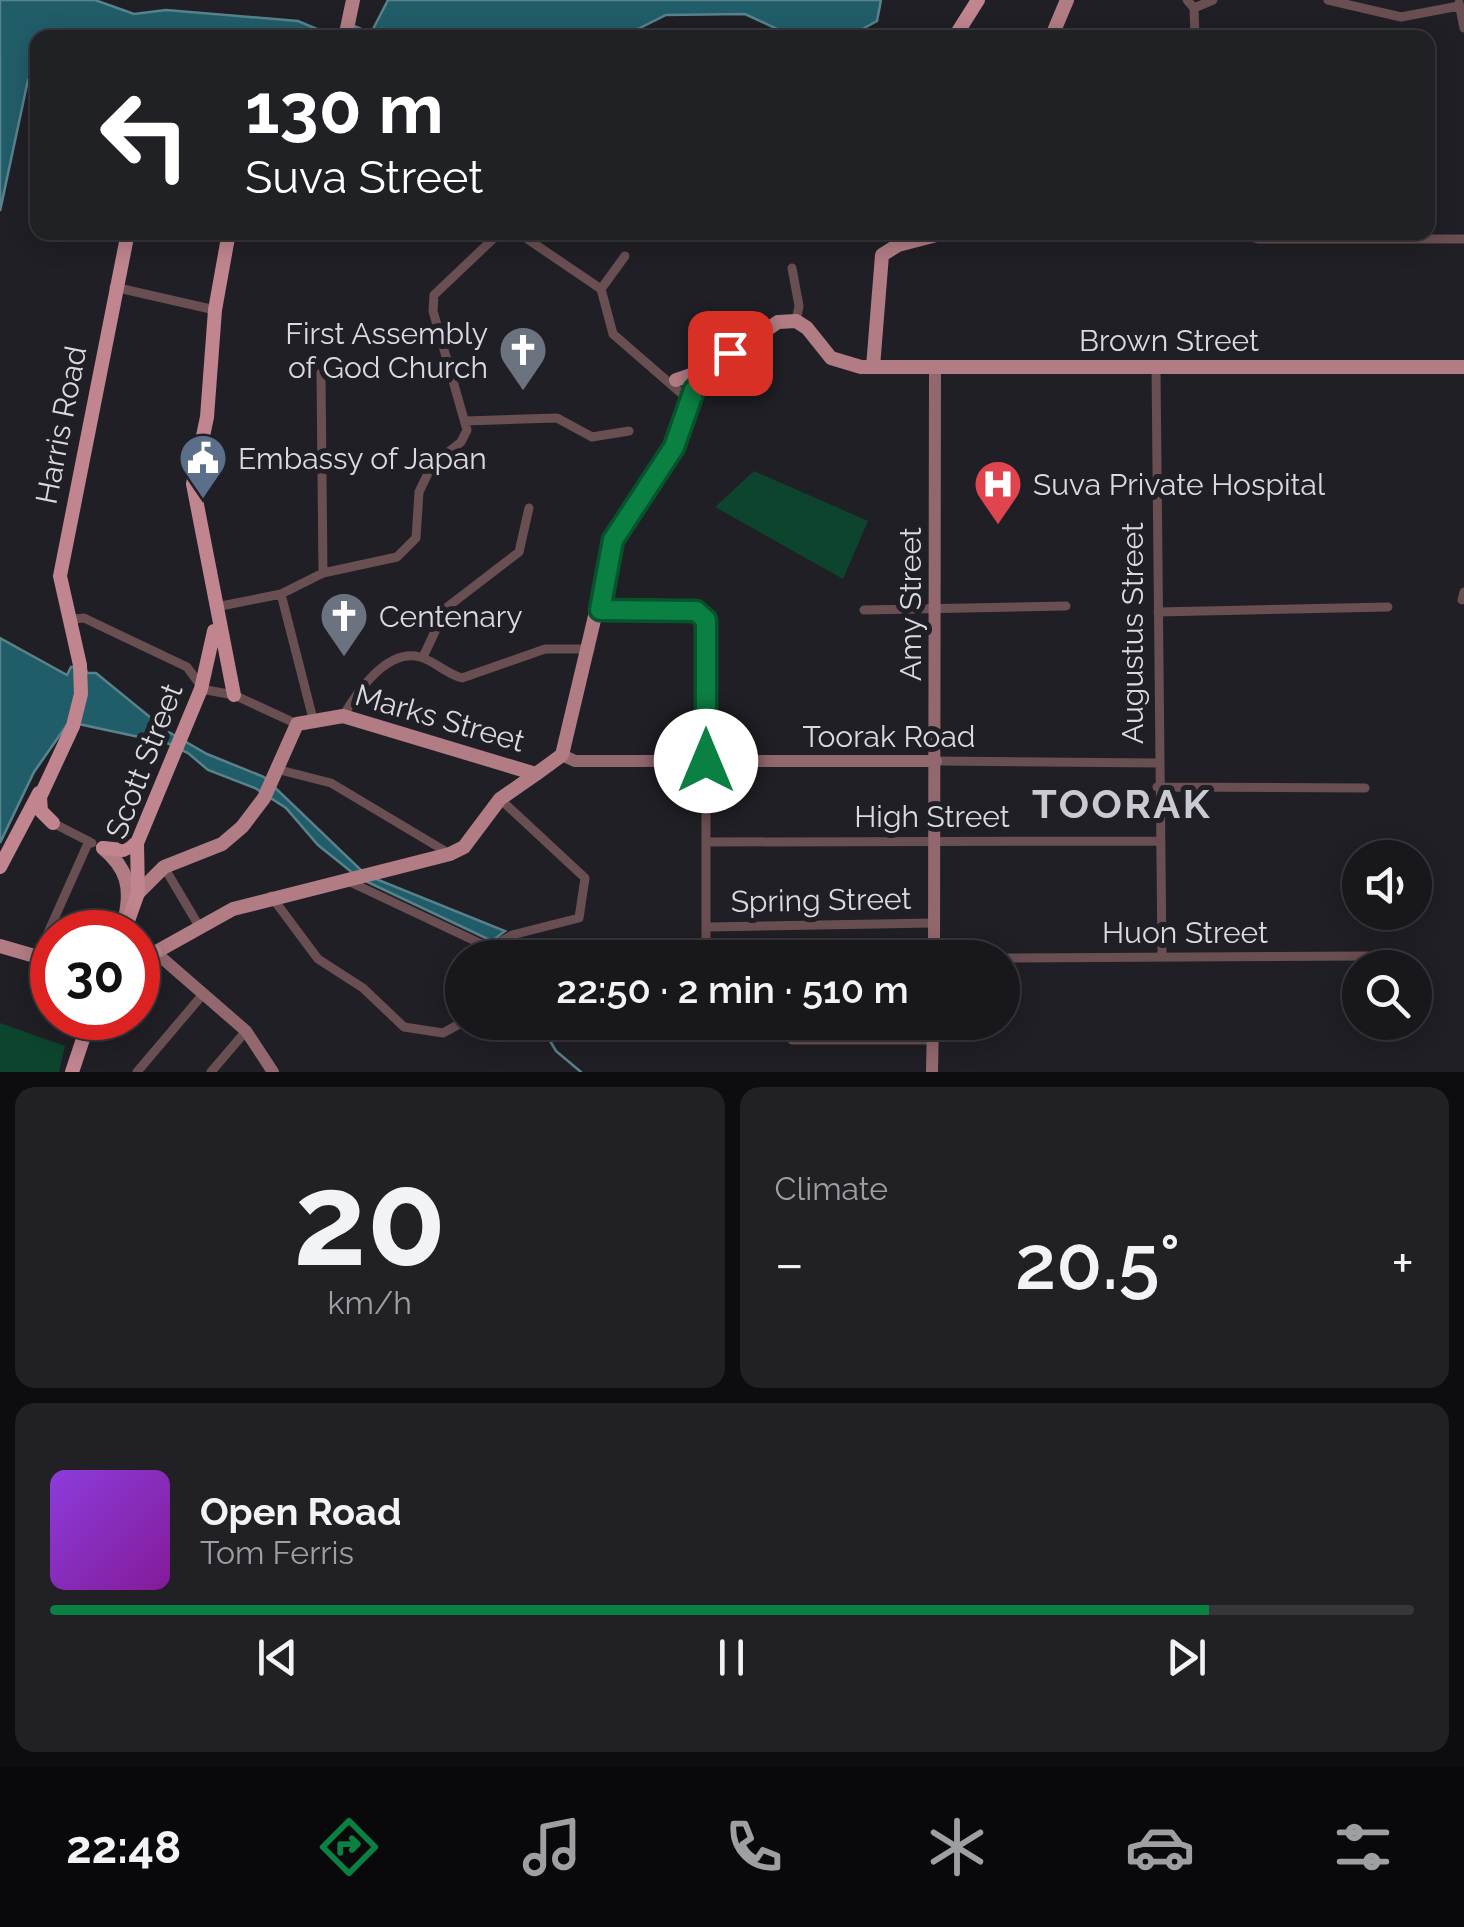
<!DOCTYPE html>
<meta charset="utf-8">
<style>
body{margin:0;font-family:Raleway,sans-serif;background:#202025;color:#f1f3f6;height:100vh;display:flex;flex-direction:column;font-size:38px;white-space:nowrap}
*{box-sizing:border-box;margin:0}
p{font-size:32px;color:#9e9fa3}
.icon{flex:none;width:55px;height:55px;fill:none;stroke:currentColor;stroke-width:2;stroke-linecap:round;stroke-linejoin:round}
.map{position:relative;height:1072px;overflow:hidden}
.details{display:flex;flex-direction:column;gap:15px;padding:15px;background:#0d0d0f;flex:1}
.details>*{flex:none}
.banner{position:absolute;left:30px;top:30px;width:1405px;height:210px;border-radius:20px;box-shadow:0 5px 25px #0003,0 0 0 2px #36363b;background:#202124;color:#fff;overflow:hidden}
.tools{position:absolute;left:1342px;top:840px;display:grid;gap:20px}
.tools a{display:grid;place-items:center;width:90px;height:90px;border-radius:50%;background:#17171c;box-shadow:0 5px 25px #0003,0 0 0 2px #36363b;font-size:50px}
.speed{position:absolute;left:30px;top:910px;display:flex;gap:20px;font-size:50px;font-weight:700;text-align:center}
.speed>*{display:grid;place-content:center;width:130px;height:130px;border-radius:50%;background:#17171c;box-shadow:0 5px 25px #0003,0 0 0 2px #36363b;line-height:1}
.speed .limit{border:15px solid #d22;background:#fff;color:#111}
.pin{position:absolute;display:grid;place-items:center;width:85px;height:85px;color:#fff;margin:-42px;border-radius:20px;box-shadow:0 5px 15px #0006}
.me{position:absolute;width:110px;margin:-55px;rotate:0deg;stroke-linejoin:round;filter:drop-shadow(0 0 8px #0008)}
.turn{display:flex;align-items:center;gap:35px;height:210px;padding:0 50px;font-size:45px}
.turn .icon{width:130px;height:130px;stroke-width:2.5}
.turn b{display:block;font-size:70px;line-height:85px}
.big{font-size:75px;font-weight:600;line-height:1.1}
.details .widget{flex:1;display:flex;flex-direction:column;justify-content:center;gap:15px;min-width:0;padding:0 35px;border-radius:20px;background:#202025}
.details .dial{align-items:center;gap:0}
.dial b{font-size:130px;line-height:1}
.song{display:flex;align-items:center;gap:30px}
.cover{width:120px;height:120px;border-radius:15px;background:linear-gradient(135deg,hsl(270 70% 55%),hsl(290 70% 35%))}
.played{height:10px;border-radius:5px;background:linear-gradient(90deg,#0b8043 85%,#36363b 85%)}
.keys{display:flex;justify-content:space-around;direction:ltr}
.heat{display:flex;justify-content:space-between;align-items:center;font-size:55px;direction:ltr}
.details .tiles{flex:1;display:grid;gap:15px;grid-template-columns:1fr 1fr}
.widget:last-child{grid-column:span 2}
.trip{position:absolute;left:445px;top:940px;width:575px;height:100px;border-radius:50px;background:#17171c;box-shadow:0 5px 25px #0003,0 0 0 2px #36363b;font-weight:600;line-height:100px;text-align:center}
.menu{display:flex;height:160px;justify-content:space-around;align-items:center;background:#09090b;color:#9e9fa3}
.menu .icon{width:70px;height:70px}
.menu .active{color:#0b8043}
.menu b{font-size:45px;color:#f1f3f6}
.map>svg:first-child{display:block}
.green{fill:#0d442d}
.water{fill:#215d69;stroke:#58828c;stroke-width:2.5}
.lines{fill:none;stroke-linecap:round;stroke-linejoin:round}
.stream{stroke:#58828c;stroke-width:2.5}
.minor{stroke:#694e52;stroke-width:9}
.secondary{stroke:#92686e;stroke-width:12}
.primary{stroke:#b27c84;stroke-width:14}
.trunk{stroke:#c0858e;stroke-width:14}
.route-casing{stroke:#07532c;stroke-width:25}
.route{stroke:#0b8043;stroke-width:18}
.labels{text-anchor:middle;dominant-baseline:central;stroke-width:10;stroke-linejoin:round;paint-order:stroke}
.poi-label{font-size:30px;fill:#d9d9de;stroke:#1f1f25;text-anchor:start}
.street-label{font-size:30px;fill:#d9d9de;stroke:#1f1f25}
.district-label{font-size:40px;font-weight:bold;letter-spacing:2.5px;fill:#cacad2;stroke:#1f1f25}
</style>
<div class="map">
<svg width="1464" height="1072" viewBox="0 0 1464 1072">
<rect width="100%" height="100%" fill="#1f1f25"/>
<path class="green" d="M754,471l114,50 -25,58 -128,-72z
M0,1023l65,23 -6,26h-59z"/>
<path class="water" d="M0,0h95l39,14 32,-4 132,11 38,16 11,-14 24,10 17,-33h493l-4,21 -31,17 -52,-1 -49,-23 -79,1 -46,23 -39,-5 -3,5h-540l-1,41 -9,1 -28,131z
M0,638l67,37 4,-8 14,-1 2,7h9l71,58 40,23 57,23 102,98 139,56 -13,10 -133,-63 -41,-33 -32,-37 -31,-20 -47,-18 -20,-17 -21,-10 -98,-21 -35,50 -34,71z"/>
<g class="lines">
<path class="stream" d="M504,943l11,15
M539,1022l17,29 25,21"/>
<path class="minor" d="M1187,0l7,8 1,30
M1328,0l73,17 58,-11
M1459,3l5,25
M1194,8l19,-8
M1228,232l31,7h205
M792,268l7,38 -3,15
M114,287l101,23
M601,289l24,-33
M1156,368l6,589
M321,373l2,200
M466,421l91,-3 35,19 37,-6
M281,594l32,125
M1462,600l2,-8
M216,607l65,-13 42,-21 74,-16 19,-19 3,-46 13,-27 29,-23 6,-12 -34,-119 1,-16 60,-57 26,-4 81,55 12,45 76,66
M600,609l96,2 10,9v336
M864,610l202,-4
M1158,612l230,-5
M75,619l9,-1 103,49 14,19
M423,657l23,-49 73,-56 10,-44
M201,689l33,6 63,29
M343,716c14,-24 44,-68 77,-59 15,4 26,17 42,21l83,-29h45
M936,761l222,2
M276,769l55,14 119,71
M1157,787l208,1
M53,823l39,20
M707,842l450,-1
M164,867l35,59
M348,881l142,67
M271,896l47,63 45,29 41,39 39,6 20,-11
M708,927l226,-4
M490,948l22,-13 67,-17 6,-40 -85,-79
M38,955l51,-114
M1002,958l365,-2
M792,1040h141
M137,1072l67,-79
M211,1072l35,-41"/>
<path class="secondary" d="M562,755l13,6h361
M155,952l91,79 27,41
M934,958l1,-588
M932,1072l1,-50"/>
<path class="primary" d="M345,38l8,-38
M1051,38l16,-38
M873,367l9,-112 16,-10 50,-13
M676,380l32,-11
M103,848c24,20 29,39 22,70
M138,893l26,-26 58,-23 20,-17 22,-29 33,-74 46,-8 193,58 26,-19 51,-215 62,-93 19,-56 20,-25 64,-44 18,-1 11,7 24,30 30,9h603
M0,946l52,15
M147,957l86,-48 217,-55 14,-7 36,-48 36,-25"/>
<path class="trunk" d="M954,38l24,-38
M229,232l-14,78 -8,107 -14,67 41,211
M53,823l-12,-12 -1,-14 33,-71 8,-32 -1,-29 -20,-89 68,-344
M103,848l20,2 14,-7
M0,867l39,-74
M124,932l14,-39 -1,-50 64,-154 13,-58
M138,967l17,-15
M72,1072l18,-54"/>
</g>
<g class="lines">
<g class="route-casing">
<path id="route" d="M706,761v-141l-10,-9 -96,-1 13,-70 61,-93 20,-57 36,-37"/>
</g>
<use href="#route" class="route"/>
</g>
<defs>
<g id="church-pin" transform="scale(2.5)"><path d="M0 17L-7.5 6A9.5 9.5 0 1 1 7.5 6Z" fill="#6b7280" stroke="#1f1f25"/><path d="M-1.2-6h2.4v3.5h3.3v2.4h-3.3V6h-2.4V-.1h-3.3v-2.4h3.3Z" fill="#fff"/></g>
<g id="civic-pin" transform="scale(2.5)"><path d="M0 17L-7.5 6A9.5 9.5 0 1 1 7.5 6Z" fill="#5c6f8a" stroke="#1f1f25"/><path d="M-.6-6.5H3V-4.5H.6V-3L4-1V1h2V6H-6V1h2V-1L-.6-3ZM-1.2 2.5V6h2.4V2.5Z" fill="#fff"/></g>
<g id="hospital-pin" transform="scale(2.5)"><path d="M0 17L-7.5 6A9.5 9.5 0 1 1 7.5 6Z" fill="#e0444e" stroke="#1f1f25"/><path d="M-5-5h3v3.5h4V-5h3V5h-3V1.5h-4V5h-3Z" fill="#fff"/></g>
</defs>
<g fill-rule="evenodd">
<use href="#church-pin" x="523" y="350"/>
<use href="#civic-pin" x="203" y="458"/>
<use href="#hospital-pin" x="998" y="484"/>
<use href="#church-pin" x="344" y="616"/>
</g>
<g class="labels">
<g class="poi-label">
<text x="488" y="333" text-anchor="end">First Assembly<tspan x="488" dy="34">of God Church</tspan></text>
<text x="238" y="458">Embassy of Japan</text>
<text x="1033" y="484">Suva Private Hospital</text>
<text x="379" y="616">Centenary</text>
</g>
<g class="street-label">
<text x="1169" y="340">Brown Street</text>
<text transform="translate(61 425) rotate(-79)">Harris Road</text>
<text transform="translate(910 604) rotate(-90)">Amy Street</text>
<text transform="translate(1132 633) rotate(-90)">Augustus Street</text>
<text transform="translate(440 718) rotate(16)">Marks Street</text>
<text x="889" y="736">Toorak Road</text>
<text transform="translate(144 761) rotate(-69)">Scott Street</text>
<text x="932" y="816">High Street</text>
<text transform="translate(821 900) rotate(-1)">Spring Street</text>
<text x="1185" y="932">Huon Street</text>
</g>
<g class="district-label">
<text x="1122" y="803">TOORAK</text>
</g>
</g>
</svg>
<div class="tools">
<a><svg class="icon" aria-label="sound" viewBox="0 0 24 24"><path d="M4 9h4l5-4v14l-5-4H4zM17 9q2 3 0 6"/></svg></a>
<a><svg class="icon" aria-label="search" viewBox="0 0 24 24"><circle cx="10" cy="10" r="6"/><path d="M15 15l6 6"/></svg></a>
</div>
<div class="speed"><div class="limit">30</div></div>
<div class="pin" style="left:730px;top:353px;background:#d93025"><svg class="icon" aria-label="arrive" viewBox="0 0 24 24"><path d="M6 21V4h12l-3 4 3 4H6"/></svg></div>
<svg class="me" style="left:706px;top:761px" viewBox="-20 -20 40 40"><circle r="19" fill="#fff"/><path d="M0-13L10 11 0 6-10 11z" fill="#0b8043"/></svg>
<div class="trip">22:50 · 2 min · 510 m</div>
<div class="banner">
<div class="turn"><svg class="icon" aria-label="left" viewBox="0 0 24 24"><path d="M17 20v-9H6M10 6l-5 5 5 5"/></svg><div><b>130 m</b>Suva Street</div></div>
</div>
</div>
<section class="details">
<div class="tiles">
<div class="widget dial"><b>20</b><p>km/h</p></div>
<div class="widget"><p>Climate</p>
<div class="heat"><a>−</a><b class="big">20.5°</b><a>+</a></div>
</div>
<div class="widget">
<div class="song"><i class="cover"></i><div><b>Open Road</b><p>Tom Ferris</p></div></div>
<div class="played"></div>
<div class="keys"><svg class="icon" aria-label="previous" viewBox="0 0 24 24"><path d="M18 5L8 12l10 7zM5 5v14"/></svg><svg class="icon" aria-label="pause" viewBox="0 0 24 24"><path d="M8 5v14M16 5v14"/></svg><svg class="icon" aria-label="next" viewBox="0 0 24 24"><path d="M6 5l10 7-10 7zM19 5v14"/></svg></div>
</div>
</div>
</section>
<nav class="menu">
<b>22:48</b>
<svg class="icon active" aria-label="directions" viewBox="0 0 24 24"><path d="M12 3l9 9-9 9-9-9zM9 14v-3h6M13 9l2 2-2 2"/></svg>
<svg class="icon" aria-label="music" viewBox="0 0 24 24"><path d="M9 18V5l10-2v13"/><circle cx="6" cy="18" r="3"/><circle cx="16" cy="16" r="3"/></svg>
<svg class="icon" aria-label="phone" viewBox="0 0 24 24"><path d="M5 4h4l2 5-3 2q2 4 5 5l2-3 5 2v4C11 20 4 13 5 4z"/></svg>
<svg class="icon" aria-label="climate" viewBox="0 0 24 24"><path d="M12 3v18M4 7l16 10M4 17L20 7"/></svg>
<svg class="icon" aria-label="car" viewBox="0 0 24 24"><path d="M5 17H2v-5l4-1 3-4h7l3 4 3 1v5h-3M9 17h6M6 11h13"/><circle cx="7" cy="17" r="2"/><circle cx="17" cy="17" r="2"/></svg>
<svg class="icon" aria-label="filters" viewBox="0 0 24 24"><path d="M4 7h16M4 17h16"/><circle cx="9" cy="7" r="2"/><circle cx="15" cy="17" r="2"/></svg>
</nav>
